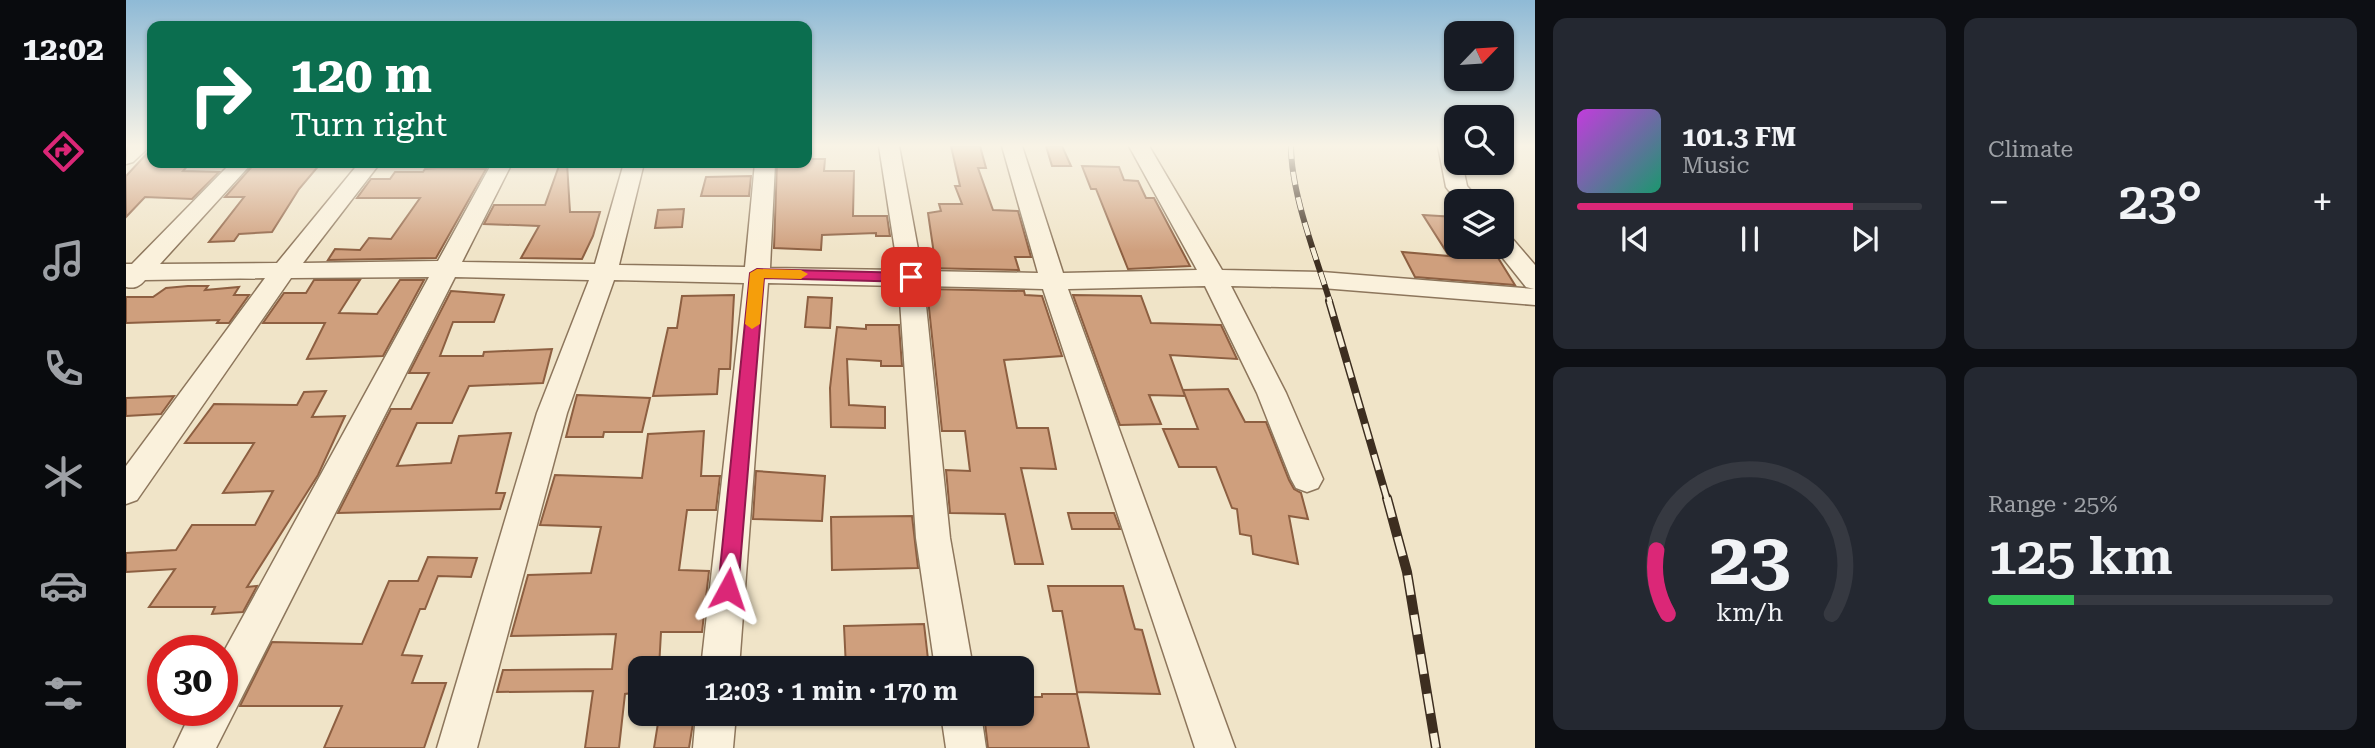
<!DOCTYPE html>
<meta charset="utf-8">
<style>
body{margin:0;font-family:"Roboto Serif",serif;background:#242831;color:#f1f3f6;height:100vh;display:flex;flex-direction:column;font-size:26px;white-space:nowrap}
*{box-sizing:border-box;margin:0}
p{font-size:23px;color:#9ea1a6}
.icon{flex:none;width:38px;height:38px;fill:none;stroke:currentColor;stroke-width:2;stroke-linecap:round;stroke-linejoin:round}
.map{position:relative;flex:1;overflow:hidden}
.drawer{display:flex;flex-direction:column;gap:18px;padding:18px;background:#0d0f14;width:840px}
.drawer>*{flex:none}
.banner{position:absolute;left:21px;top:21px;width:665px;height:147px;border-radius:14px;box-shadow:0 2px 5px #0004;background:#0b6e4f;color:#fff;overflow:hidden}
.needle{width:46px;rotate:65deg}
.controls{position:absolute;left:1318px;top:21px;display:grid;gap:14px}
.controls a{display:grid;place-items:center;width:70px;height:70px;border-radius:14px;background:#171b24;box-shadow:0 2px 5px #0004;font-size:35px}
.speed{position:absolute;left:21px;top:635px;display:flex;gap:14px;font-size:35px;font-weight:700;text-align:center}
.speed>*{display:grid;place-content:center;width:91px;height:91px;border-radius:50%;background:#171b24;box-shadow:0 2px 5px #0004;line-height:1}
.speed .limit{border:10px solid #d22;background:#fff;color:#111}
.pin{position:absolute;display:grid;place-items:center;width:60px;height:60px;color:#fff;margin:-30px;border-radius:14px;box-shadow:0 4px 10px #0006}
.me{position:absolute;width:77px;margin:-38px;rotate:5deg;stroke-linejoin:round;filter:drop-shadow(0 0 5px #0008)}
.turn{display:flex;align-items:center;gap:24px;height:147px;padding:0 28px;font-size:32px}
.turn .icon{width:91px;height:91px;stroke-width:2.5}
.turn b{display:block;font-size:49px;line-height:60px}
.big{font-size:52px;font-weight:600;line-height:1.1}
.drawer .tile{flex:1;display:flex;flex-direction:column;justify-content:center;gap:10px;min-width:0;padding:0 24px;border-radius:14px;background:#242831}
.drawer .dial{align-items:center;gap:0}
.dial svg{height:182px;overflow:visible;fill:none;stroke:#363941;stroke-width:7;stroke-linecap:round;text-anchor:middle}
.dial text{fill:#f1f3f6;stroke:none}
.song{display:flex;align-items:center;gap:21px}
.cover{width:84px;height:84px;border-radius:10px;background:linear-gradient(135deg,hsl(290 70% 55%),hsl(160 70% 35%))}
.played{height:7px;border-radius:4px;background:linear-gradient(90deg,#db2777 80%,#363941 80%)}
.keys{display:flex;justify-content:space-around;direction:ltr}
.heat{display:flex;justify-content:space-between;align-items:center;font-size:38px;direction:ltr}
.charge{height:10px;border-radius:5px;background:linear-gradient(90deg,#34c759 25%,#363941 0)}
.drawer .tiles{flex:1;display:grid;gap:18px;grid-template-columns:repeat(2,1fr)}
.trip{position:absolute;left:502px;top:656px;width:406px;height:70px;border-radius:14px;background:#171b24;box-shadow:0 2px 5px #0004;font-weight:600;line-height:70px;text-align:center}
main{display:flex;flex:1;min-height:0}
.menu{display:flex;flex-direction:column;width:126px;justify-content:space-around;align-items:center;background:#090b0e;color:#9ea1a6}
.menu .icon{width:49px;height:49px}
.menu .selected{color:#db2777}
.menu b{font-size:32px;color:#f1f3f6}
.map>svg:first-child{display:block}
.building{fill:#cf9f7d;stroke:#8d5f41;stroke-width:2}
.lines{fill:none;stroke-linecap:round;stroke-linejoin:round}
.minor-casing{stroke:#8d765c;stroke-width:3}
.minor{fill:#faf1dc;fill-rule:evenodd}
.rail-far2-casing{stroke:#3d2e20;stroke-width:6}
.rail-far1-casing{stroke:#3d2e20;stroke-width:8}
.rail-casing{stroke:#3d2e20;stroke-width:10}
.rail-far2{stroke:#f7eed8;stroke-width:4.5;stroke-dasharray:13;stroke-linecap:butt}
.rail-far1{stroke:#f7eed8;stroke-width:5;stroke-dasharray:16;stroke-linecap:butt}
.rail{stroke:#f7eed8;stroke-width:7;stroke-dasharray:20;stroke-linecap:butt}
.route{fill:#db2777;stroke:#8e194d;stroke-width:2}
.slow{fill:#f59e0b}
</style>
<main>
<nav class="menu">
<b>12:02</b>
<svg class="icon selected" aria-label="directions" viewBox="0 0 24 24"><path d="M12 3l9 9-9 9-9-9zM9 14v-3h6M13 9l2 2-2 2"/></svg>
<svg class="icon" aria-label="music" viewBox="0 0 24 24"><path d="M9 18V5l10-2v13"/><circle cx="6" cy="18" r="3"/><circle cx="16" cy="16" r="3"/></svg>
<svg class="icon" aria-label="phone" viewBox="0 0 24 24"><path d="M5 4h4l2 5-3 2q2 4 5 5l2-3 5 2v4C11 20 4 13 5 4z"/></svg>
<svg class="icon" aria-label="climate" viewBox="0 0 24 24"><path d="M12 3v18M4 7l16 10M4 17L20 7"/></svg>
<svg class="icon" aria-label="car" viewBox="0 0 24 24"><path d="M5 17H2v-5l4-1 3-4h7l3 4 3 1v5h-3M9 17h6M6 11h13"/><circle cx="7" cy="17" r="2"/><circle cx="17" cy="17" r="2"/></svg>
<svg class="icon" aria-label="filters" viewBox="0 0 24 24"><path d="M4 7h16M4 17h16"/><circle cx="9" cy="7" r="2"/><circle cx="15" cy="17" r="2"/></svg>
</nav>
<div class="map">
<svg width="1409" height="748" viewBox="0 0 1409 748">
<rect width="100%" height="100%" fill="#f0e4c8"/>
<path class="building" d="M825,146h29l6,22h-8l15,42 25,1 13,46h-16l4,13 -95,-2 -1,-7h12l-7,-48 13,-2 -2,-7h23l-7,-18h5z
M920,146h16l9,20h-19z
M26,148v15h38l-7,8 36,1 -27,27 -47,-2 -19,20v-41z
M681,159h18l-1,12h30l-1,45h34l3,20h-14v-3l-54,2 -1,15 -47,-2 3,-85h30z
M129,163h66l-22,26 -27,43 -33,2 -5,7 -25,1 35,-45h-19z
M434,163h7l3,49h30l-7,24 -11,23 -61,-1 18,-32 -55,-2 10,-19h51z
M956,166l37,1 5,13 14,1 8,17h8l36,68 -62,3 -32,-80h-5z
M315,168l45,1 -50,89 -108,2 7,-11 25,1 9,-12 22,1 29,-41h-63l14,-19h19l5,-7h28l2,-3z
M625,176l-2,20h-48l5,-19z
M558,209l-2,18 -27,1 3,-18z
M1297,215l33,2v32l39,4 20,32 -100,-8 -13,-25 47,4z
M188,280h46l-21,33 38,1 23,-34h24l-41,76 -76,3 18,-36h-62l21,-30h22z
M62,286h20l-3,4 34,-3 -5,8h15l-20,28h-12l2,-3 -93,3v-26h27l13,-9z
M801,289l97,2 1,4 17,1 20,60 -58,4 13,68h31l8,41 -35,-1 22,96h-28l-10,-50 -55,-1 -4,-43 24,1 -5,-40h-23z
M325,291l53,4 -10,27h-41l-13,34h43l1,-4 68,-3 -9,34 -74,3 -17,37h-35l-20,43 54,-3 8,-27 52,-3 -15,60h9l-5,16 -162,4 53,-104h20l18,-36h-20z
M608,295l-4,74h-11l-2,25 -64,2 15,-68h9l5,-32z
M947,295l68,1 10,27 70,2 16,34 -67,-4 15,41 -36,-1 12,29 -41,1z
M682,297l24,1 -2,30 -25,-1z
M740,325h33l3,41h-21v-5l-34,-2 2,46 36,2v21l-54,-1 -1,-39 7,-61 29,2z
M1102,389l17,33h21l23,58 5,9 7,4 7,26 -19,-3 9,48 -45,-10 -2,-18 -11,-2 -3,-25 -5,-1 -16,-41h-37l-16,-38h35l-15,-39z
M200,391l-14,26 33,-1 -27,59 -71,112 10,-1 -14,26 -31,2 3,-7h-66l26,-38 -49,3v-19l50,-3 16,-25h63l18,-34 -50,2 31,-50h-69l29,-39 83,1 7,-13z
M451,395l73,3 -8,34h-38l-1,5h-37z
M48,396l-13,18 -35,2v-18z
M578,431l-3,45h19l-4,34h-29l-8,60 30,1 -7,61h-41l-2,36h-19v24l-15,2 -6,54h-34l8,-57 -96,1 6,-22 109,-1 4,-35 -105,2 17,-61 63,-2 10,-46 -61,-2 15,-50 87,3 6,-44z
M630,471l69,5 -3,45 -69,-2z
M942,513h46l6,16h-48z
M786,516l6,52 -86,2 -1,-53z
M302,557l49,1 -6,19 -33,-1 -13,33h-5l-18,46 20,1 -10,27h34l-22,65h-100l18,-42h-102l32,-64 90,2 27,-63h29z
M922,586h75l12,43 7,1 18,64 -83,-2 -15,-81h-9z
M798,624l5,44h-83l-2,-42z
M916,694h35l12,54h-101l-4,-34h38v-17h20z
M532,723h35l-4,25h-35z"/>
<g class="lines">
<g class="minor-casing">
<path id="minor" d="M2,146h22l-17,16 -7,2z
M753,146h20l23,125 116,2 -36,-127h20l41,127 134,-3 -68,-124h20l73,124 100,2 212,17 -8,-2 -32,-40h8v-13l8,2 25,29v40l-213,-17 -91,-2 55,107 37,86 -5,9 -11,4 -11,-4 -5,-9 -34,-86 -52,-107 -137,3 167,459h-40l-152,-459 -119,-3 26,252 23,130h-38l-19,-130 -17,-252 -131,-3 -29,385h-38l43,-385 -130,-3 -47,133 -90,335h-40l100,-335 52,-133 -134,-3 -239,471h-42l18,-38h30v-55l207,-378 -138,1 -154,222 -11,4v-38l139,-188 -120,2c-5,6 -10,9 -19,7v-23h6l99,-101h21l-92,101 117,-1 82,-100h21l-77,100 135,-2 54,-98h20l-50,99 133,2 29,-101h20l-25,102 126,2 10,-104h20l-5,105 128,2z
M1312,146h18v17h6l5,23 13,15h-23l-11,-14z
M570,714h40l-3,34h-40z
M815,714h40l5,34h-40z"/>
</g>
<use href="#minor" class="minor"/>
<g class="rail-far2-casing">
<path id="rail-far2" d="M1165,146c0,48 25,110 39,156"/>
</g>
<g class="rail-far1-casing">
<path id="rail-far1" d="M1203,301l58,198"/>
</g>
<g class="rail-casing">
<path id="rail" d="M1261,498l20,74 29,176"/>
</g>
<use href="#rail-far2" class="rail-far2"/>
<use href="#rail-far1" class="rail-far1"/>
<use href="#rail" class="rail"/>
</g>
<linearGradient id="sky" x2="0" y2="1"><stop stop-color="#8fbad6"/><stop offset="0.58" stop-color="#f8f3e6"/><stop offset="1" stop-color="#f8f3e6" stop-opacity="0"/></linearGradient>
<rect width="1409" height="251" fill="url(#sky)"/>
<path class="route" d="M631,269l154,4 7,4 -7,5 -147,-4 -26,311 -3,7 -7,3 -7,-3 -3,-7 32,-316z"/>
<path class="slow" d="M631,269l44,1 7,4 -7,5 -37,-1 -4,46 -8,5 -7,-5 5,-51z"/>
</svg>
<div class="controls">
<a><svg class="needle" viewBox="-14 -14 28 28"><path d="M0-13l5 13h-10z" fill="#e53935"/><path d="M0 13l5-13h-10z" fill="#9ea1a6"/></svg></a>
<a><svg class="icon" aria-label="search" viewBox="0 0 24 24"><circle cx="10" cy="10" r="6"/><path d="M15 15l6 6"/></svg></a>
<a><svg class="icon" aria-label="layers" viewBox="0 0 24 24"><path d="M12 4l9 5-9 5-9-5zM3 14l9 5 9-5"/></svg></a>
</div>
<div class="speed"><div class="limit">30</div></div>
<div class="pin" style="left:785px;top:277px;background:#d93025"><svg class="icon" aria-label="arrive" viewBox="0 0 24 24"><path d="M6 21V4h12l-3 4 3 4H6"/></svg></div>
<svg class="me" style="left:602px;top:589px" viewBox="-20 -20 40 40"><path d="M0-17L14 15 0 8-14 15z" fill="#db2777" stroke="#fff" stroke-width="4"/></svg>
<div class="trip">12:03 · 1 min · 170 m</div>
<div class="banner">
<div class="turn"><svg class="icon" aria-label="right" viewBox="0 0 24 24"><path d="M7 20v-9h11M14 6l5 5-5 5"/></svg><div><b>120 m</b>Turn right</div></div>
</div>
</div>
<section class="drawer">
<div class="tiles">
<div class="tile">
<div class="song"><i class="cover"></i><div><b>101.3 FM</b><p>Music</p></div></div>
<div class="played"></div>
<div class="keys"><svg class="icon" aria-label="previous" viewBox="0 0 24 24"><path d="M18 5L8 12l10 7zM5 5v14"/></svg><svg class="icon" aria-label="pause" viewBox="0 0 24 24"><path d="M8 5v14M16 5v14"/></svg><svg class="icon" aria-label="next" viewBox="0 0 24 24"><path d="M6 5l10 7-10 7zM19 5v14"/></svg></div>
</div>
<div class="tile"><p>Climate</p>
<div class="heat"><a>−</a><b class="big">23°</b><a>+</a></div>
</div>
<div class="tile dial"><svg viewBox="0 0 100 80">
<path d="M14 69A42 42 0 1 1 86 69"/>
<path d="M14 69A42 42 0 0 1 9 41" stroke="#db2777"/>
<text x="50" y="56" font-size="32" font-weight="700">23</text>
<text x="50" y="72" font-size="11">km/h</text>
</svg></div>
<div class="tile"><p>Range · 25%</p><b class="big">125 km</b><div class="charge"></div></div>
</div>
</section>
</main>
